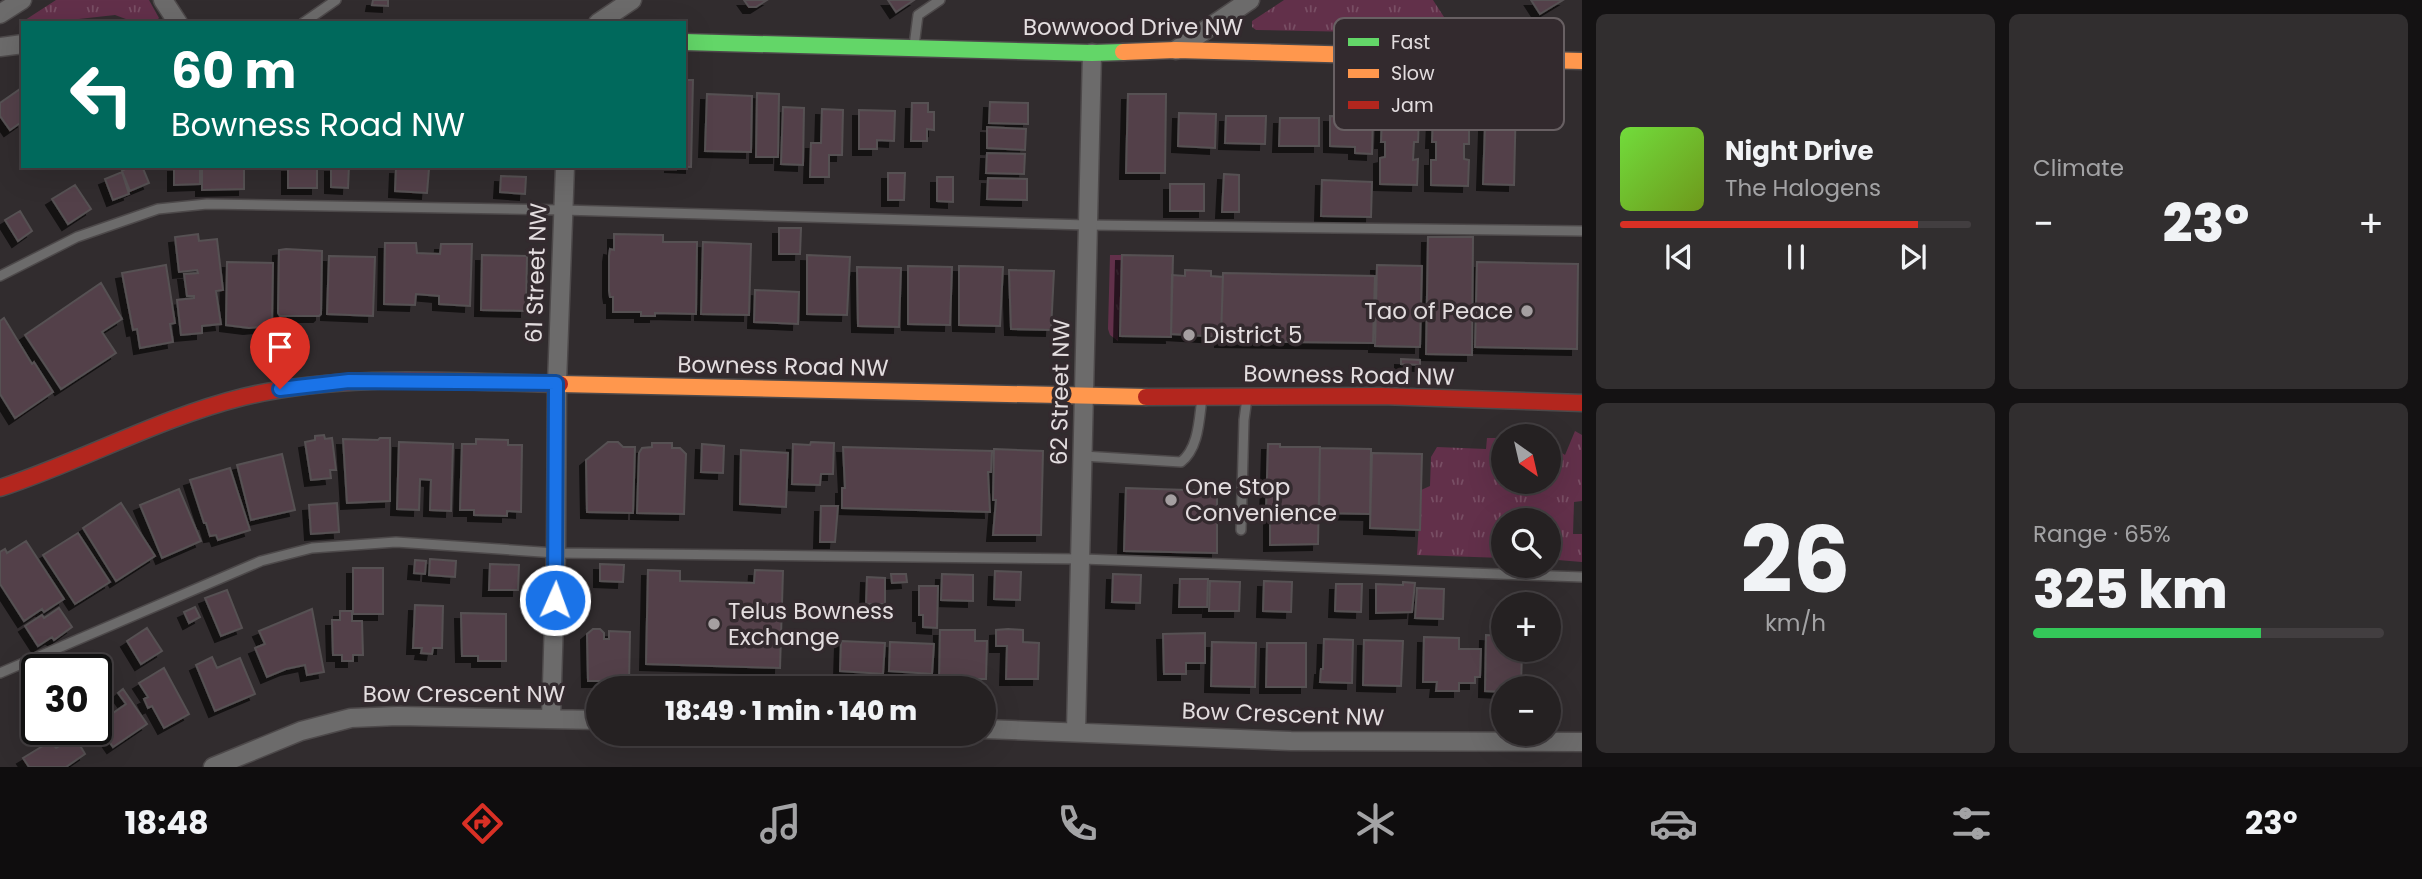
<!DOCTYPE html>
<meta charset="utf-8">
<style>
body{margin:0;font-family:Poppins,sans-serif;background:#312e2f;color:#f1f3f6;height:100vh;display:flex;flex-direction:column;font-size:26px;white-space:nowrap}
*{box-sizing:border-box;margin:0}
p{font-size:23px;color:#a3a3a5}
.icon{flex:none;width:38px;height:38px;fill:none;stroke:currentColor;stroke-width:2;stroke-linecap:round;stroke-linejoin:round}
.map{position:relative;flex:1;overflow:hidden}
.panel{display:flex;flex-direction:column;gap:14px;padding:14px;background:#141213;width:840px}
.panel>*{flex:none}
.banner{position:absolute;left:21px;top:21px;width:665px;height:147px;border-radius:0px;box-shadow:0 7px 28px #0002,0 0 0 2px #423e40;background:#00695c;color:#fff;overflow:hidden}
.needle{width:46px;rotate:146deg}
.controls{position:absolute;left:1491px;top:424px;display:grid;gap:14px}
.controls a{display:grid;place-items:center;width:70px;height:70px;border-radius:50%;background:#252122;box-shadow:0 7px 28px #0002,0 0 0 2px #423e40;font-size:35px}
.speed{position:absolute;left:21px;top:654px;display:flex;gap:14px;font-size:35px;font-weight:700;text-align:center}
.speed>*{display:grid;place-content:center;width:91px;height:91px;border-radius:50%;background:#252122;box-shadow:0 7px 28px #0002,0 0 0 2px #423e40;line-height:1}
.speed .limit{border:4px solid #111;border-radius:10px;background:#fff;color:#111}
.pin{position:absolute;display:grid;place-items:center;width:60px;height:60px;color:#fff;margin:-72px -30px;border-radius:50% 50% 50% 0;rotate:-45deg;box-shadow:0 0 7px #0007}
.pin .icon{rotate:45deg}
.me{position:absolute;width:77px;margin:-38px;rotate:2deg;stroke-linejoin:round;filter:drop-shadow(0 0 5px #0008)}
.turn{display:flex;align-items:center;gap:24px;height:147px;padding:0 35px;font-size:32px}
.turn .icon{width:91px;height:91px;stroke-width:2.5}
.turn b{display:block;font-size:49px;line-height:60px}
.big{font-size:52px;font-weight:800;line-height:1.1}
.panel .card{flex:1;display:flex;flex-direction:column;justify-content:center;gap:10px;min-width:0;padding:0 24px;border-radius:10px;background:#312e2f}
.panel .dial{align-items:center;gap:0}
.dial b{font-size:91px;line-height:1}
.song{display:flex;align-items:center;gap:21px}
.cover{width:84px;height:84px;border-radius:10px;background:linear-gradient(135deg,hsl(100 70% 55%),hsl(80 70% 35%))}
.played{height:7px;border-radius:4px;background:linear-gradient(90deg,#d93025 85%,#423e40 85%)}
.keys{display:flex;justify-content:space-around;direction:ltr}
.heat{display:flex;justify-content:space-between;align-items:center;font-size:38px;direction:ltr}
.charge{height:10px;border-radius:5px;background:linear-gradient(90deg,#34c759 65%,#423e40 0)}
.panel .tiles{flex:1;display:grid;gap:14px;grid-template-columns:repeat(2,1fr)}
.trip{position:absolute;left:586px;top:676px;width:410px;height:70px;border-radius:35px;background:#252122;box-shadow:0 7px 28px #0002,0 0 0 2px #423e40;font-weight:800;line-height:70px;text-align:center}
.dock{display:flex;height:112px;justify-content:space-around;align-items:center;background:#0f0d0e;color:#a3a3a5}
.dock .icon{width:49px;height:49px}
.dock .on{color:#d93025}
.dock b{font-size:32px;color:#f1f3f6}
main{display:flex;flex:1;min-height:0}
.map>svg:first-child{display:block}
.grass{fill:url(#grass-tufts)}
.building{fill:#52414a;stroke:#565153;stroke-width:2;filter:url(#shadow)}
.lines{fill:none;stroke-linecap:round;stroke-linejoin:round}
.lane-casing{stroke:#4d494a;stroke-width:12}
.street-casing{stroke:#4d494a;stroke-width:21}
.fast-casing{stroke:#4d494a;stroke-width:19}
.slow-casing{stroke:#4d494a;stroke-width:19}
.jam-casing{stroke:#4d494a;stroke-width:19}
.lane{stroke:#6c6b6b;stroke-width:9}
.street{stroke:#6c6b6b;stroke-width:18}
.fast{stroke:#63d668;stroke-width:16}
.slow{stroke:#ff974d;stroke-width:16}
.jam{stroke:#b3261e;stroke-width:16}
.route-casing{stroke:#114b97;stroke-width:18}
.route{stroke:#1a73e8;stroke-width:12}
.poi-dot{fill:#a59fa1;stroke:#332a2e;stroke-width:2.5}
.labels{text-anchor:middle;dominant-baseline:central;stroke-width:7;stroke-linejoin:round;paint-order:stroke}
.street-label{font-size:23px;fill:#e3dddf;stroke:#332a2e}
.poi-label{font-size:23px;fill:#e3dddf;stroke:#332a2e;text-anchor:start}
.key{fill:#332a2e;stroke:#686063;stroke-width:2}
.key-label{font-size:19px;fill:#e3dddf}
</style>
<main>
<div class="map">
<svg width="1582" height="767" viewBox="0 0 1582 767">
<defs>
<pattern id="grass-tufts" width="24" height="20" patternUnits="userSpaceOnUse" patternTransform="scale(1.75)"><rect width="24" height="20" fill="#62304a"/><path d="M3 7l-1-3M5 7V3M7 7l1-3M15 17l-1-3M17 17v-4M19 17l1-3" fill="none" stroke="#784e64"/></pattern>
<filter id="shadow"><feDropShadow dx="-6" dy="6" stdDeviation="0" flood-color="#0009"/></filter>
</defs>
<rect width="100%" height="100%" fill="#312c2e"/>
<path class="grass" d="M56,0h93l10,18 -4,4h-21l-19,-7 -73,8 -20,-1z
M1284,0h149l22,34 -199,-4 -4,-3v-6z
M1110,255h12l-4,86 -8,-6 -2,-6z
M1575,431l7,4v66l-8,1 -1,32h9v28l-24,-2 -2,-10 -7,1v-31h-46v38l-86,-3 4,-65 9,-4 1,-29 6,-10 49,2 1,-11h16v43h46v-31l10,1 6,4z"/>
<path class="building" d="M373,0h15v6l-16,-1z
M744,0h23l-11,7h-7z
M888,0h26l-18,12z
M1531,0h32l-23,14z
M684,80h9l-2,87 -21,-1h14z
M23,87v34l-13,9 -10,-14v-13z
M757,93l22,1 -1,63h-22z
M707,94l45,2 -1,56 -46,-1z
M1128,94h38l-1,79h-39z
M1486,97h30l-2,88 -31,-1z
M990,102l38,1v21l-39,-1z
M912,103h16v9h6v18l-7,-1v12h-16z
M783,107l21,1 -1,57 -22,-1z
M822,109l21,1 -1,45h-13v22h-19l1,-34h10z
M859,110l36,1 -1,30 -17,-1v9h-18z
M1179,113l37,1 -1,34 -37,-2z
M1226,116h40l-1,28 -40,-1z
M1330,116l43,1 -1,37 -17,-1v-6l-25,-1z
M1382,116h37l-1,26h-4l-1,18 5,-1 -1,26 -37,-1v-26l5,-1v-15h-4z
M1433,117l36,1v26h-5v15l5,1 -1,26 -37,-1v-25h5v-18h-4z
M1280,118h39v28h-40z
M987,127l39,2 -1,21 -38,-2z
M987,153l38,1 -1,20 -38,-1z
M131,166h11l7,17 -19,8 -8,-20z
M174,166h26v18l-26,1z
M202,166h42v23l-42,1z
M288,166h29v22h-29z
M331,166h18l-1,22 -17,-1z
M396,168l33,1 -2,24 -32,-2z
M122,172l7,22 -16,6 -8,-21z
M888,173h17l-1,27h-16z
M1224,174l15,1v37h-17z
M501,176l25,1 -1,17 -25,-2z
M937,177h16v25l-16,-1z
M988,178l39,1v21l-40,-1z
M1322,180l50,2 -1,35 -50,-1z
M1170,184h34v27h-34z
M75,185l16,24 -23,15 -16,-25z
M20,211l12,20 -14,10 -13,-21z
M779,228h22l-1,26h-21z
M198,234l1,7 18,-2 6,51 -7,1 5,33 -19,2v7l-21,2 -4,-35 17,-2v-2h-7l-3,-22 14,-1 -1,-3 -18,2 -4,-35z
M614,234l49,1v7h34l-1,72 -41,-1v3h-14v-4h-28v-15h-3l-1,-6v-35l1,-7 4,1z
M1428,237h45l-1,118 -46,-1z
M703,242l48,2 -2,71 -48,-1z
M385,243h31l1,10 23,1 1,-10h31l-2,62 -31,-2v-8l-23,-2 -1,11 -31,-1z
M286,249l36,2 -1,63 -2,2h-39l-2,-3 1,-63z
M482,255l45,1 -1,55 -45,-1z
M807,255l43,2 -3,58 -40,-1z
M1122,255l51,1 -2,81 -51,-1z
M329,256l46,1 -2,59 -46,-2z
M227,262l46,1 -1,63 -23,2 -23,-3z
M1477,262l101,2 -1,85 -102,-2z
M166,265l9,58 -5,1 3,18 -33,6 -3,-19 -4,1 -11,-57z
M1377,265l45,1 -2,81 -45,-1z
M908,266l44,1 -2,58 -42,-1z
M959,266l44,1 -3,59 -41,-1z
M857,267l44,1 -2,59 -41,-1z
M1009,270l45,1 -3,59 -40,-1z
M1185,270l26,1v5l12,1 -2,60 -50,-3 1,-59 13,1z
M1223,273l152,3 -2,67 -152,-2z
M101,283l21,36 -20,13 14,21 -55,36 -36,-54z
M755,290l44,2 -1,32 -44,-2z
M4,318l28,46 2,-2 19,30 -38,26 -15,-24v-73z
M1401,359l19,1v5l-19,-1z
M324,435l1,4 7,-1 4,32h-6l1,8 -20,2 -6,-38 10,-2v-4z
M380,438h10v63l-43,2 -4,-64 35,1z
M476,439l32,1v5h14l-1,67 -14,-1v5l-33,-1v-5h-14l2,-66h14z
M399,442l54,2 -2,67 -21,-1 1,-30 -11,-1 -1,31 -22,-1z
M608,442h10l5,5h12l-2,66 -46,-1 -1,-52z
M811,442l23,1 -1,31h-12l-1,11 -28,-1 1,-40 17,1z
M652,443h20v5h8l6,6 -2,60 -47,-1 2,-60 3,-5 10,-1z
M702,444l22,2 -1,27 -22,-1z
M1268,444h12v3h40l-2,97 -48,1v-34h-4z
M843,447l149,4 -1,21h-3l2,40 -148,-4v-20h3z
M1320,448l51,1 -1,65 -51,-1z
M994,449l49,2 -2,84h-48l3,-35h-3z
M741,450l47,3 -2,54 -46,-3z
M1372,453l50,1 -2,76 -50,-2z
M282,454l13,56 -44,10 -14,-55z
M230,468l20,62 -32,10 -2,-5 -6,1 -4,-13h-2l-14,-43z
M1126,488l91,3v62l-93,-2z
M179,489l22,52 -39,17 -22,-53z
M121,503l34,53 -39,25 -33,-53z
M337,503l2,29 -28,2 -2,-29z
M821,506h17l-3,36h-15z
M78,533l32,49 -35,22 -32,-49z
M26,541l38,58 -20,13 -2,-3 -18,12 -24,-37v-32l5,-3 2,4z
M430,559l26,2 -1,16 -26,-2z
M415,560l11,1 -1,13 -11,-1z
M490,564l29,1 -1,25h-29z
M600,564l24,1 -1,17 -23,-1z
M353,568h30v46h-30z
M648,570l32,1v10l74,2 1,-13 28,1 -3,97 -134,-4z
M995,571l26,1 -1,28 -26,-1z
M891,574h15l1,8 -15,1z
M942,574l31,1v26l-32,-1z
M1113,574l28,1 -1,28 -28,-1z
M867,577l18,1v26h-19z
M1180,579h28l-1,28h-28z
M1210,581l30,1 -1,29h-30z
M1264,581l28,1 -1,30 -28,-1z
M1403,582l12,1 -3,29 -36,1v-29l27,1z
M1336,584h26l-1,28 -26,-1z
M919,586h19l-1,42 -14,-1v-12h-4z
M1417,588l27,1 -1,30 -28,-1z
M227,590l15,38 -21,8 -16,-38z
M415,605l28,1 -1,42h-9l-1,6 -11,-1 1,-5h-9z
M195,607l5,10 -11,6 -5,-11z
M59,608l13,19 -18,13 -2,-3 -14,9 -13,-20 17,-11 2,3z
M312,609l12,63 -17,3 -2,-10 -19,4 -19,8 -12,-29 10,-4 -6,-13z
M340,611h12v10h10l1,34h-10v6h-11v-6h-9l-1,-35h8z
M461,613l45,1v47h-28v-5h-16z
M147,628l15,23 -21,13 -14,-23z
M593,629h7l4,4v6h5v-8l21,1 -1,52 -19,1 -1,-4h-21l-1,-47z
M1008,629l15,1v12l16,1 -1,36h-32l1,-33h-11v-16z
M940,630h35v11h12l-1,38h-20l-1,5 -26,-1z
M1205,633v30h-19v11h-22l-1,-40z
M1486,635l17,1v13h19l-1,39h-18v4l-18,-1z
M1424,637l35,1v11h22l-1,28h-5v6h-16v8h-23l1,-9h-14z
M1324,639l29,1 -1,43 -32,-1 1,-13h2z
M1364,640l39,1 -2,45 -38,-1z
M841,641l44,2 -2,31 -43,-3z
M890,642l44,2 -2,30 -43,-3z
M1212,642l44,1 -1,44 -44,-1z
M1267,643h39v44h-40z
M82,656l9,14h-31z
M212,657l5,11 23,-10 15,36 -40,17 -19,-46z
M164,668l25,46 -25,14 -12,-22 -4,2 -4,-9 4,-2 -9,-14z
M123,689l24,35 -34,23 -16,-23 29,-20 -8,-11z
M75,737l10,17 -19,13h-37l-6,-9 28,-17 5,7z"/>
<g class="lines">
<g class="lane-casing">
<path id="lane" d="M303,23l33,-23
M914,46l4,-31 22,-15
M0,276l77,-39 81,-28 49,-5 356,6 524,15 495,6
M1083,456l98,6c18,-14 18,-43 21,-64
M1241,530l3,-110 3,-22
M0,673l261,-112 51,-13 84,-6 160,11 526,6 500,18"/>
</g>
<g class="street-casing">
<path id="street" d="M163,0l15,23
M0,14l22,-14
M598,23l34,-23
M0,47l23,-3
M1176,50l74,-50
M551,718l5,-165 1,-170 8,-217
M984,729l307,12 291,1
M1076,731l16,-678
M213,767l88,-36 50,-13 47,-2 200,4"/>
</g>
<g class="fast-casing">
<path id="fast" d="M684,42l408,11 31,-1"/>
</g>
<g class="slow-casing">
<path id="slow" d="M1123,52l53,-2 406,11
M560,384l586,13"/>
</g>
<g class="jam-casing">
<path id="jam" d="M1146,397l235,-1 201,7
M0,488c82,-27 159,-70 243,-91 104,-25 212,-15 317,-13"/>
</g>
<use href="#lane" class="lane"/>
<use href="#street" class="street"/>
<use href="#fast" class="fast"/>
<use href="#slow" class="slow"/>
<use href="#jam" class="jam"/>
</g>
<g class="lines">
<g class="route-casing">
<path id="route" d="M280,389l69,-8 207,2 -1,217"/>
</g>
<use href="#route" class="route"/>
</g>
<g class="poi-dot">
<circle cx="1527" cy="311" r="7"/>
<circle cx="1189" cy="335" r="7"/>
<circle cx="1171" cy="500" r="7"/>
<circle cx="714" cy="624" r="7"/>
</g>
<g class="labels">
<g class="street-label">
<text x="1133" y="27">Bowwood Drive NW</text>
<text transform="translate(536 273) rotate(-88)">61 Street NW</text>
<text transform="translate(783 366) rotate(1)">Bowness Road NW</text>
<text transform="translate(1349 375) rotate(1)">Bowness Road NW</text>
<text transform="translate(1060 392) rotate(-89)">62 Street NW</text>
<text x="464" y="694">Bow Crescent NW</text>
<text transform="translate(1283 714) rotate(2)">Bow Crescent NW</text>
</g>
<g class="poi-label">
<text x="1513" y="311" text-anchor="end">Tao of Peace</text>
<text x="1203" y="335">District 5</text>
<text x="1185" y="487">One Stop<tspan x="1185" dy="26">Convenience</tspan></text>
<text x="728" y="611">Telus Bowness<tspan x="728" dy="26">Exchange</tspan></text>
</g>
</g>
<rect x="1334" y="18" width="230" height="112" rx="10" class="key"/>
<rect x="1348" y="38" width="31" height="8" fill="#63d668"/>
<rect x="1348" y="69" width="31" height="9" fill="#ff974d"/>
<rect x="1348" y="101" width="31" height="8" fill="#b3261e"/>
<g class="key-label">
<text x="1391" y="49">Fast</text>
<text x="1391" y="80">Slow</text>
<text x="1391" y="112">Jam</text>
</g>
</svg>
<div class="controls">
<a><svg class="needle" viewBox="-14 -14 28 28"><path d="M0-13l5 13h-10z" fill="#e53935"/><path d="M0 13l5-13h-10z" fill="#a3a3a5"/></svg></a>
<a><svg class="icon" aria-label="search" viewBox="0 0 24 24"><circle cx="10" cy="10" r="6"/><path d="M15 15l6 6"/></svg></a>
<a>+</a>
<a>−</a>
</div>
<div class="speed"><div class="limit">30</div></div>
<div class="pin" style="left:280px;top:389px;background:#d93025"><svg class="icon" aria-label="arrive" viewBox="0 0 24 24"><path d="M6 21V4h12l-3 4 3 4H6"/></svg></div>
<svg class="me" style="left:555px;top:600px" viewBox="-20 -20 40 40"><circle r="17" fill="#1a73e8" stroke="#fff" stroke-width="3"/><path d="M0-11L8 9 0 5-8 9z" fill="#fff"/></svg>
<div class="trip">18:49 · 1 min · 140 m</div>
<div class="banner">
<div class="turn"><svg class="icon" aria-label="left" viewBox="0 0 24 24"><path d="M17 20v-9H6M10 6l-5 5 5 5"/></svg><div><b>60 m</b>Bowness Road NW</div></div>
</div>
</div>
<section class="panel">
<div class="tiles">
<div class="card">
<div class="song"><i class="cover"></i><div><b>Night Drive</b><p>The Halogens</p></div></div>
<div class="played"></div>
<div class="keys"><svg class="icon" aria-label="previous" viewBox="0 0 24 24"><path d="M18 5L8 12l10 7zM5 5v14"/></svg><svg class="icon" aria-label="pause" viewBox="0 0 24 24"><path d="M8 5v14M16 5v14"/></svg><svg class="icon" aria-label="next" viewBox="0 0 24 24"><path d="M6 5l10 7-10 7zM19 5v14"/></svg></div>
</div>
<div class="card"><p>Climate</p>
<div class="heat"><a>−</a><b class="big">23°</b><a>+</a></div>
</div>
<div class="card dial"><b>26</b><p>km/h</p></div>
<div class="card"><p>Range · 65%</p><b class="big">325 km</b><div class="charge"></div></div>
</div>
</section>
</main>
<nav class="dock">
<b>18:48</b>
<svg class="icon on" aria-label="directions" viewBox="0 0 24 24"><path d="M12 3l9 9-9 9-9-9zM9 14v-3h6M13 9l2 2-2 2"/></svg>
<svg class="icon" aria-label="music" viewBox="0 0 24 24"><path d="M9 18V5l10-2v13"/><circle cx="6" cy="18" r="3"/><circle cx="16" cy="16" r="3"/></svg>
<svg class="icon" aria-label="phone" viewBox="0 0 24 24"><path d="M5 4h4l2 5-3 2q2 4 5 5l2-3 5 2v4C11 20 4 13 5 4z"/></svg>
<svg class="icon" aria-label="climate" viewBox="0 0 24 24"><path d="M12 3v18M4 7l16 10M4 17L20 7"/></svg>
<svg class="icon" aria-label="car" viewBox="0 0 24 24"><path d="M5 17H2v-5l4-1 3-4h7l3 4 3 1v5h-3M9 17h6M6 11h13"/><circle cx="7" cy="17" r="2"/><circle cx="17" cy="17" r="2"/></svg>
<svg class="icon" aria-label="filters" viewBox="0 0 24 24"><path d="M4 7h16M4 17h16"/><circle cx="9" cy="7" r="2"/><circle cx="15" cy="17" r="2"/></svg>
<b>23°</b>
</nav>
